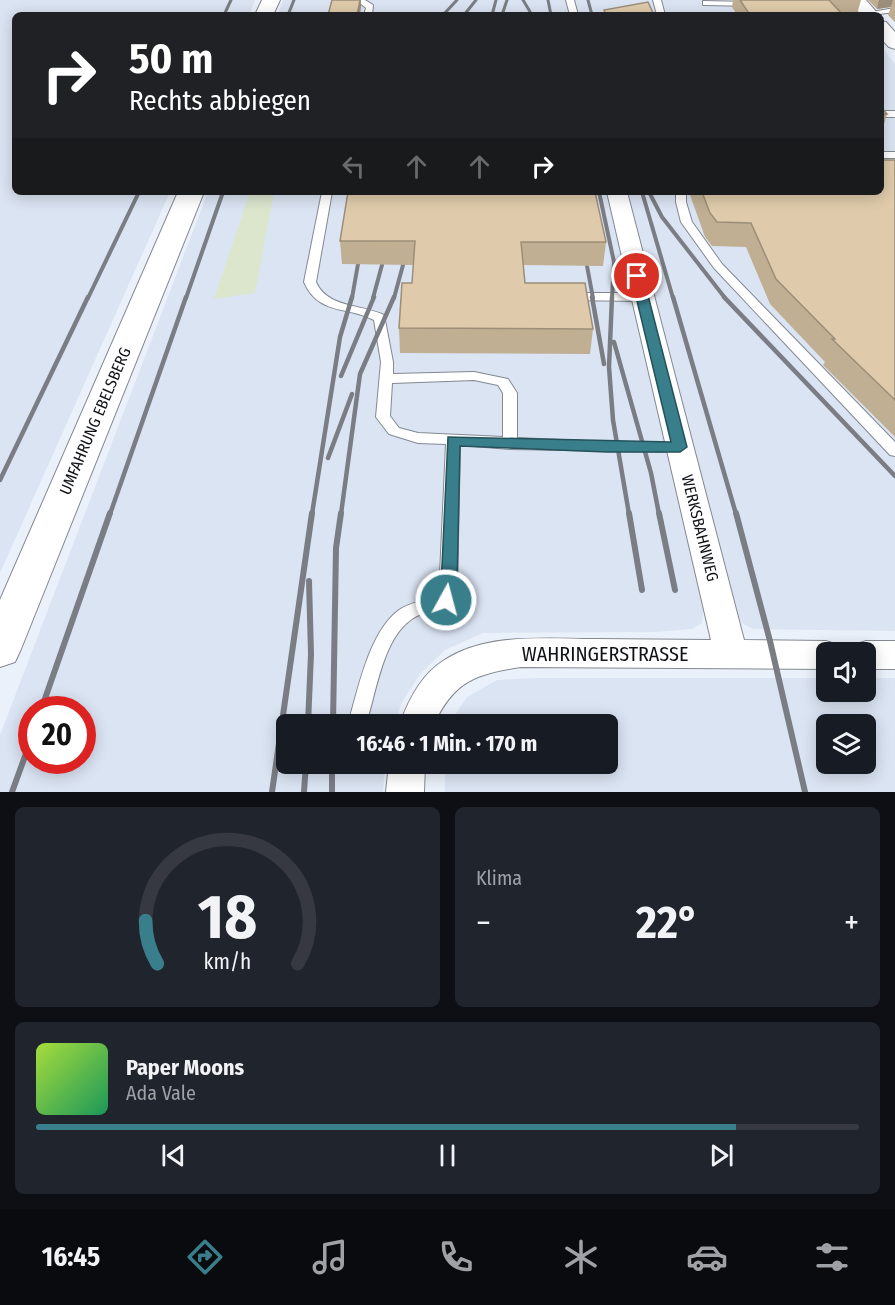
<!DOCTYPE html>
<html lang="de">
<meta charset="utf-8">
<style>
body{margin:0;font-family:"Fira Sans Condensed",sans-serif;background:#20242c;color:#f1f3f6;height:100vh;display:flex;flex-direction:column;font-size:22px;white-space:nowrap}
*{box-sizing:border-box;margin:0}
p{font-size:20px;color:#9ea1a6}
.icon{flex:none;width:33px;height:33px;fill:none;stroke:currentColor;stroke-width:2;stroke-linecap:round;stroke-linejoin:round}
.map{position:relative;height:792px;overflow:hidden}
.panel{display:flex;flex-direction:column;gap:15px;padding:15px;background:#0d0f14;flex:1}
.panel>*{flex:none}
.top-card{position:absolute;left:12px;top:12px;width:872px;height:183px;border-radius:9px;box-shadow:0 3px 15px #0003;background:#202124;color:#fff;overflow:hidden}
.buttons{position:absolute;left:816px;top:642px;display:grid;gap:12px}
.buttons a{display:grid;place-items:center;width:60px;height:60px;border-radius:9px;background:#171b24;box-shadow:0 3px 15px #0003;font-size:30px}
.speed{position:absolute;left:18px;top:696px;display:flex;gap:12px;font-size:30px;font-weight:700;text-align:center}
.speed>*{display:grid;place-content:center;width:78px;height:78px;border-radius:50%;background:#171b24;box-shadow:0 3px 15px #0003;line-height:1}
.speed .limit{border:9px solid #d22;background:#fff;color:#111}
.pin{position:absolute;display:grid;place-items:center;width:51px;height:51px;color:#fff;margin:-26px;border:3px solid #fff;border-radius:50%;box-shadow:0 2px 6px #0007}
.me{position:absolute;width:66px;margin:-33px;rotate:7deg;stroke-linejoin:round;filter:drop-shadow(0 0 4px #0008)}
.turn{display:flex;align-items:center;gap:21px;height:126px;padding:0 18px;font-size:27px}
.turn .icon{width:78px;height:78px;stroke-width:2.5}
.turn b{display:block;font-size:42px;line-height:51px}
.lanes{display:flex;align-items:center;height:57px;padding:0 18px;background:#0003;justify-content:center;gap:30px;direction:ltr}
.lanes .off{opacity:.35}
.big{font-size:45px;font-weight:700;line-height:1.1}
.panel .card{flex:1;display:flex;flex-direction:column;justify-content:center;gap:9px;min-width:0;padding:0 21px;border-radius:9px;background:#20242c}
.panel .dial{align-items:center;gap:0}
.dial svg{height:156px;overflow:visible;fill:none;stroke:#363941;stroke-width:7;stroke-linecap:round;text-anchor:middle}
.dial text{fill:#f1f3f6;stroke:none}
.song{display:flex;align-items:center;gap:18px}
.cover{width:72px;height:72px;border-radius:9px;background:linear-gradient(135deg,hsl(80 70% 55%),hsl(150 70% 35%))}
.played{height:6px;border-radius:3px;background:linear-gradient(90deg,#397e8b 85%,#363941 85%)}
.keys{display:flex;justify-content:space-around;direction:ltr}
.heat{display:flex;justify-content:space-between;align-items:center;font-size:33px;direction:ltr}
.panel .tiles{flex:1;display:grid;gap:15px;grid-template-columns:1fr 1fr}
.card:last-child{grid-column:span 2}
.trip{position:absolute;left:276px;top:714px;width:342px;height:60px;border-radius:9px;background:#171b24;box-shadow:0 3px 15px #0003;font-weight:700;line-height:60px;text-align:center}
.tab-bar{display:flex;height:96px;justify-content:space-around;align-items:center;background:#090b0e;color:#9ea1a6}
.tab-bar .icon{width:42px;height:42px}
.tab-bar .current{color:#397e8b}
.tab-bar b{font-size:27px;color:#f1f3f6}
.map>svg:first-child{display:block}
.built{fill:#dbe4f3;fill-rule:evenodd}
.green{fill:#dbe6cd}
.lines{fill:none;stroke-linecap:round;stroke-linejoin:round}
.service-casing{stroke:#838891;stroke-width:2}
.minor-casing{stroke:#838891;stroke-width:2}
.tertiary-casing{stroke:#838891;stroke-width:2}
.primary-casing{stroke:#838891;stroke-width:2}
.service{fill:#fff;fill-rule:evenodd}
.minor{fill:#fff;fill-rule:evenodd}
.tertiary{fill:#fff;fill-rule:evenodd}
.primary{fill:#fff;fill-rule:evenodd}
.rail-far3{stroke:#7a7e84;stroke-width:3}
.rail-far2{stroke:#7a7e84;stroke-width:4}
.rail-far1{stroke:#7a7e84;stroke-width:4.5}
.rail{stroke:#7a7e84;stroke-width:6}
.wall{fill:#c0af93}
.shaded-wall{fill:#9c8e78}
.building{fill:#dfcbab;stroke:#9c8e78;stroke-width:1.5}
.route{fill:#397e8b;stroke:#25525a;stroke-width:1.5}
.labels{text-anchor:middle;dominant-baseline:central;stroke-width:6;stroke-linejoin:round;paint-order:stroke}
.street-label{font-size:16px;fill:#0f1114;stroke:#fefefe}
.near-street-label{font-size:20px;fill:#0f1114;stroke:#fefefe}
</style>
<div class="map">
<svg width="895" height="792" viewBox="0 0 895 792">
<rect width="100%" height="100%" fill="#ebf1fa"/>
<path class="built" d="M0,0h255l-6,15h-234v177h155l-170,381z
M283,0h561l13,15h-579z
M881,46l14,18v567l-142,-2 -11,-6 -10,-17 -105,-414h253z
M208,192h398l98,411 -2,20 -10,6 -37,3 -172,1 -38,17 -25,24 -19,30 -6,20h-109v40h99l-2,28h-383v-57zM32,710h50v50h-50z
M536,678h290v14h40v-14h29v114h-450v-28h163v-40h-159l18,-27 30,-17zM826,724h40v40h-40z"/>
<path class="green" d="M250,192h24l-19,101 -41,6z"/>
<g class="lines">
<g class="service-casing">
<path id="service" d="M356,0h9l8,5 -1,10h-8l2,-7z
M566,0h8l4,15h-8z
M653,0h8l4,15h-8z
M703,1l46,1 4,2 -4,2 -43,-1h-3z
M895,8v4l-24,3 -6,-2z
M880,111h15v6h-15z
M880,152h15v6h-15z
M322,192h10l-16,90c11,26 45,22 68,33l9,47v12l81,-2 34,7 9,14v45l90,4h73l5,1 2,4 -2,4 -5,1 -170,-3 -50,-4 -3,142 -5,18c-12,5 -29,6 -40,14 -29,19 -36,74 -46,105h-18c10,-34 21,-92 51,-114 11,-8 27,-9 40,-14l7,-152 -28,-1 -29,-9 -13,-17 5,-55 -7,-42c-27,-14 -56,-5 -70,-38zM474,380l24,5 5,8v44l-85,-4 -19,-5 -9,-12 2,-33z
M676,192h10v10l6,20 30,42 173,178v14l-5,-1 -176,-187 -33,-46 -5,-20z
M569,293h73l6,4 -6,4 -77,-1 -2,-3 2,-3z"/>
</g>
<g class="minor-casing">
<path id="minor" d="M607,192h20l117,448 82,1 12,4 3,7h-15v17l-305,-2c-45,7 -67,14 -87,57h-34c8,-23 21,-49 43,-63 43,-29 103,-22 153,-22 38,0 77,1 115,1z
M866,641h29v28h-29v-17h-15l3,-7z
M389,764h36l-1,28h-38z"/>
</g>
<g class="tertiary-casing">
<path id="tertiary" d="M849,0h17l13,15h-18z
M880,21l6,1 9,10v17l-6,-2 -9,-9z"/>
</g>
<g class="primary-casing">
<path id="primary" d="M262,0h18l-7,15h-18z
M178,192h26l-183,457 -6,13 -15,5v-67z"/>
</g>
<use href="#service" class="service"/>
<use href="#minor" class="minor"/>
<use href="#tertiary" class="tertiary"/>
<use href="#primary" class="primary"/>
<path class="rail-far3" d="M523,0l9,15
M548,0l3,15
M588,0l4,15
M224,15l7,-15
M288,15l6,-15
M443,15l14,-15
M464,15l12,-15
M492,15l4,-15
M502,15l5,-15"/>
<path class="rail-far2" d="M599,192l15,70 -2,36
M642,192l31,106
M649,192l13,25 63,81
M587,266l6,32
M88,298l51,-106
M186,298l37,-106
M352,298l6,-34
M373,298l9,-33
M394,298l9,-33"/>
<path class="rail-far1" d="M592,297l12,67
M612,297l-3,70 4,53 16,94
M673,297l63,217
M724,297l171,179
M614,342l37,131 8,41
M341,376l33,-79
M328,458l24,-64
M0,480l88,-183
M110,514l76,-217
M312,514l28,-177 12,-40
M341,514l19,-140 34,-77"/>
<path class="rail" d="M629,513l13,77
M659,513l16,77
M736,513l34,128 35,151
M41,710l69,-197
M308,724l3,-70 -2,-73
M333,724l3,-176 5,-35
M332,764v28
M12,792l20,-55
M272,792l40,-279
M304,792l2,-28"/>
</g>
<path class="wall" d="M733,0h128l-4,14h-15l1,1h-106l-5,-8z
M868,0h27v22l-7,-7 3,-8 -14,2z
M880,106l7,8 -5,17h-2z
M895,160v277l-72,-72 2,-3 -55,-58 -24,-57 -34,-1 -7,-9 -16,-45h191z
M340,241l266,1 -3,24 -80,-1 2,18 68,46 -3,25 -190,-1 -1,-25 13,-45 2,-18 -72,-1z"/>
<path class="shaded-wall" d="M360,0h1v7l-1,8h-3z
M879,0h14l-2,7 -14,2z"/>
<path class="building" d="M332,0h28l-3,15h-29z
M740,0h89l14,15h-93z
M648,2l6,13h-48l-2,-5z
M880,106l7,8h-7z
M880,160h15v240l-63,-61h3l-59,-60 -25,-56 -34,-1 -7,-9 -8,-21h178z
M348,192h247l11,50h-85l4,41h60l8,46 -194,-1 3,-45h10l3,-42h-75z"/>
<path class="route" d="M637,272l6,4 44,171 -7,5h-73l-147,-6 -3,141 -5,18h-12l-3,-5 4,-13 7,-150 223,5 -40,-166z"/>
<g class="labels">
<g class="street-label">
<text transform="translate(95 421) rotate(-67)">UMFAHRUNG EBELSBERG</text>
<text transform="translate(700 528) rotate(76)">WERKSBAHNWEG</text>
</g>
<g class="near-street-label">
<text x="605" y="654">WAHRINGERSTRASSE</text>
</g>
</g>
</svg>
<div class="buttons">
<a><svg class="icon" aria-label="sound" viewBox="0 0 24 24"><path d="M4 9h4l5-4v14l-5-4H4zM17 9q2 3 0 6"/></svg></a>
<a><svg class="icon" aria-label="layers" viewBox="0 0 24 24"><path d="M12 4l9 5-9 5-9-5zM3 14l9 5 9-5"/></svg></a>
</div>
<div class="speed"><div class="limit">20</div></div>
<div class="pin" style="left:637px;top:276px;background:#d93025"><svg class="icon" aria-label="arrive" viewBox="0 0 24 24"><path d="M6 21V4h12l-3 4 3 4H6"/></svg></div>
<svg class="me" style="left:446px;top:600px" viewBox="-20 -20 40 40"><circle r="17" fill="#397e8b" stroke="#fff" stroke-width="3"/><path d="M0-11L8 9 0 5-8 9z" fill="#fff"/></svg>
<div class="trip">16:46 · 1 Min. · 170 m</div>
<div class="top-card">
<div class="turn"><svg class="icon" aria-label="right" viewBox="0 0 24 24"><path d="M7 20v-9h11M14 6l5 5-5 5"/></svg><div><b>50 m</b>Rechts abbiegen</div></div>
<div class="lanes"><svg class="icon off" aria-label="left" viewBox="0 0 24 24"><path d="M17 20v-9H6M10 6l-5 5 5 5"/></svg><svg class="icon off" aria-label="ahead" viewBox="0 0 24 24"><path d="M12 20V5M6 11l6-6 6 6"/></svg><svg class="icon off" aria-label="ahead" viewBox="0 0 24 24"><path d="M12 20V5M6 11l6-6 6 6"/></svg><svg class="icon" aria-label="right" viewBox="0 0 24 24"><path d="M7 20v-9h11M14 6l5 5-5 5"/></svg></div>
</div>
</div>
<section class="panel">
<div class="tiles">
<div class="card dial"><svg viewBox="0 0 100 80">
<path d="M14 69A42 42 0 1 1 86 69"/>
<path d="M14 69A42 42 0 0 1 8 47" stroke="#397e8b"/>
<text x="50" y="56" font-size="32" font-weight="700">18</text>
<text x="50" y="72" font-size="11">km/h</text>
</svg></div>
<div class="card"><p>Klima</p>
<div class="heat"><a>−</a><b class="big">22°</b><a>+</a></div>
</div>
<div class="card">
<div class="song"><i class="cover"></i><div><b>Paper Moons</b><p>Ada Vale</p></div></div>
<div class="played"></div>
<div class="keys"><svg class="icon" aria-label="previous" viewBox="0 0 24 24"><path d="M18 5L8 12l10 7zM5 5v14"/></svg><svg class="icon" aria-label="pause" viewBox="0 0 24 24"><path d="M8 5v14M16 5v14"/></svg><svg class="icon" aria-label="next" viewBox="0 0 24 24"><path d="M6 5l10 7-10 7zM19 5v14"/></svg></div>
</div>
</div>
</section>
<nav class="tab-bar">
<b>16:45</b>
<svg class="icon current" aria-label="directions" viewBox="0 0 24 24"><path d="M12 3l9 9-9 9-9-9zM9 14v-3h6M13 9l2 2-2 2"/></svg>
<svg class="icon" aria-label="music" viewBox="0 0 24 24"><path d="M9 18V5l10-2v13"/><circle cx="6" cy="18" r="3"/><circle cx="16" cy="16" r="3"/></svg>
<svg class="icon" aria-label="phone" viewBox="0 0 24 24"><path d="M5 4h4l2 5-3 2q2 4 5 5l2-3 5 2v4C11 20 4 13 5 4z"/></svg>
<svg class="icon" aria-label="climate" viewBox="0 0 24 24"><path d="M12 3v18M4 7l16 10M4 17L20 7"/></svg>
<svg class="icon" aria-label="car" viewBox="0 0 24 24"><path d="M5 17H2v-5l4-1 3-4h7l3 4 3 1v5h-3M9 17h6M6 11h13"/><circle cx="7" cy="17" r="2"/><circle cx="17" cy="17" r="2"/></svg>
<svg class="icon" aria-label="filters" viewBox="0 0 24 24"><path d="M4 7h16M4 17h16"/><circle cx="9" cy="7" r="2"/><circle cx="15" cy="17" r="2"/></svg>
</nav>
